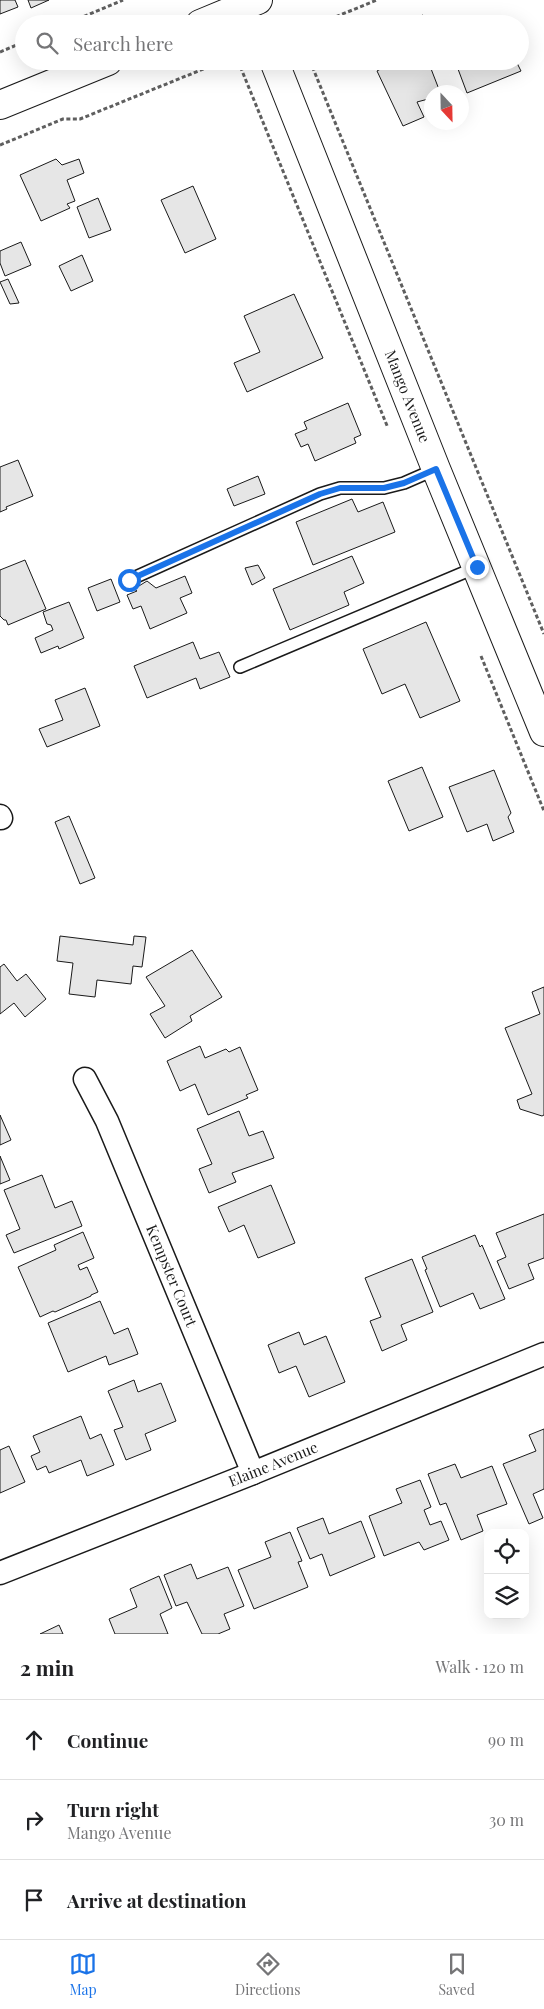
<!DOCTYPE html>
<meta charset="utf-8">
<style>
:root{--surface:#fff;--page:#f2f2f2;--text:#202124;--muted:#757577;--line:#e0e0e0;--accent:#1a73e8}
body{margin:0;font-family:"Playfair Display",serif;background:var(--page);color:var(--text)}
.controls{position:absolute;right:15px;bottom:15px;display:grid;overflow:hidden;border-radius:10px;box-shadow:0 5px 20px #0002}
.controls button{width:45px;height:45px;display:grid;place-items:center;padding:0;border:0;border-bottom:1px solid var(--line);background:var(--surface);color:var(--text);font:25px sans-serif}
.compass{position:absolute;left:424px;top:85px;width:45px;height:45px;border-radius:50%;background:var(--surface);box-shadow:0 5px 20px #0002;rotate:158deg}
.stop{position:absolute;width:15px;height:15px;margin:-11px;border:4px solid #1a73e8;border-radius:50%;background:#fff}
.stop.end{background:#1a73e8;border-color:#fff;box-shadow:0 1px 5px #0008}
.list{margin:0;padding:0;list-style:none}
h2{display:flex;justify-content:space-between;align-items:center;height:65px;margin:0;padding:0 20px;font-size:21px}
h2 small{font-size:16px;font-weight:400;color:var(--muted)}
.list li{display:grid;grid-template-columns:32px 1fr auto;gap:15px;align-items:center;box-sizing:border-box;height:80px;padding:0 20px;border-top:1px solid var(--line)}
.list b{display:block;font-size:19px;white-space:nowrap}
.list p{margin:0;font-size:16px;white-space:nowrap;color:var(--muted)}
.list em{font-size:16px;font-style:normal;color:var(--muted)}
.icon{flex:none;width:28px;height:28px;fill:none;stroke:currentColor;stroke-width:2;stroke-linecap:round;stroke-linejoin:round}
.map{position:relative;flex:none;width:544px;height:1634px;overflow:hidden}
.search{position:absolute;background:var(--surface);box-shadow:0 5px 20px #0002;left:15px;right:15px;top:15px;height:55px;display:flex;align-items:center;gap:12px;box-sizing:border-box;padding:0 18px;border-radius:28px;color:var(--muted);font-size:19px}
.sheet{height:305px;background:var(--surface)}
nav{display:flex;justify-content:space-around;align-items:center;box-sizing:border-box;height:70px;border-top:1px solid var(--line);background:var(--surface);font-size:14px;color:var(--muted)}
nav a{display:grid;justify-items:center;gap:2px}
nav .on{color:var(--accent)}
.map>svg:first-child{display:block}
.building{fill:#e6e6e6;stroke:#1a1a1a}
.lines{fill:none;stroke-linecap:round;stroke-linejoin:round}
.service-casing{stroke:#1a1a1a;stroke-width:14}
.minor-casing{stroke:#1a1a1a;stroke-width:25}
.tertiary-casing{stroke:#1a1a1a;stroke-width:30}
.path{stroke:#5f5f5f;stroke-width:3;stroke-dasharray:4 2.5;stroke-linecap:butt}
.service{stroke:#fff;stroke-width:11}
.minor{stroke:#fff;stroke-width:22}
.tertiary{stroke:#fff;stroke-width:28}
.route{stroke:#1a73e8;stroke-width:6}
.labels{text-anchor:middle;stroke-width:4;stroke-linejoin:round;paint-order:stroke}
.street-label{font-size:15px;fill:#1a1a1a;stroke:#fff}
</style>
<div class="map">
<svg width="544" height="1634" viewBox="0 0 544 1634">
<rect width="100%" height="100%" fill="#fff"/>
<path class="building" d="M0,0H15L18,7L0,14Z
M28,0H49L31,8Z
M423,15L427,24H401Z
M395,61H428L440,92H432V98L417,102L424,117L403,126L377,71Z
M455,61H516L521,71L467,93Z
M56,159L62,165L79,159L84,173L67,180L75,201L67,204L70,208L41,221L20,175Z
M193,186L216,239L185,253L161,200Z
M98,198L111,230L89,238L77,207Z
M21,242L31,265L5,276L0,263V251Z
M82,255L93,281L71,291L59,266Z
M8,279L19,303L10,304L0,282Z
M294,294L323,358L247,392L234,363L260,352L244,316Z
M348,403L361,435L354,438L356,443L315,461L308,444L301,447L295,434L307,429L304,422Z
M18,460L33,496L6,507L7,509L0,512V467Z
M258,476L265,494L234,506L227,489Z
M352,499L358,512L383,502L395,532L313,565L296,522Z
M352,556L364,583L344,592L349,605L290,630L273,589Z
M25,560L46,609L8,625L6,620H4L0,616V570Z
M258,565L265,578L252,585L245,568Z
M185,576L192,593L180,598L187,613L150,629L141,606L133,609L127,595L137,591L134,589L147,581L156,588Z
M111,579L120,602L97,611L88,588Z
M69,602L84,638L59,649L58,646L41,653L35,638L53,630L51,625L47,624L43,612Z
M426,622L460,701L420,718L405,684L382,694L363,649Z
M193,642L200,659L219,652L230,677L200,689L196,678L147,698L134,666Z
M85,688L100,726L47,747L39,729L63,720L55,700Z
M422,767L443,817L409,831L388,781Z
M494,770L511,813L508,817L514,832L493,841L487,824L467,832L449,787Z
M69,816L95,878L80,884L55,822Z
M60,936L133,945L134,936L146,937L142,967L133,966L131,984L97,980L95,997L69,994L73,963L57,961Z
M192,950L222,997L190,1016L192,1021L165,1038L150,1014L165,1006L146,977Z
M4,964L17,981L26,974L46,999L25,1017L14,1003L0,1014V967Z
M544,987V1115L542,1116L520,1109L517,1100L532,1094L505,1028L540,1014L532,992Z
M200,1046L205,1058L226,1049L229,1052L240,1047L258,1090L246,1095L248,1098L208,1115L195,1084L180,1091L167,1061Z
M239,1111L249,1136L263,1131L274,1158L232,1173L236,1182L209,1193L199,1169L212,1164L197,1129Z
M0,1115L11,1140L0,1145Z
M0,1156L10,1180L0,1184Z
M42,1175L55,1208L72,1201L82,1226L14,1253L6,1235L20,1229L4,1190Z
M271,1185L295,1243L258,1258L244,1225L229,1232L218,1207Z
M544,1214V1258L528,1264L534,1279L509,1289L497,1261L506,1257L496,1233Z
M83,1232L94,1258L78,1265L80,1270L87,1267L98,1292L91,1295V1296L55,1312L53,1311L40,1317L18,1267L56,1250L54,1245Z
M475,1235L480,1247L482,1245L505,1299L480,1309L473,1293L440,1307L425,1270L427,1269L422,1257Z
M412,1259L433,1312L401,1325L407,1340L382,1351L370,1321L381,1317L365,1278Z
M100,1301L114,1334L128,1328L138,1354L109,1365L106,1356L68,1372L48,1323Z
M299,1332L304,1345L326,1336L345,1382L309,1397L296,1366L279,1373L268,1345Z
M134,1380L138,1392L161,1383L176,1421L145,1434L151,1450L126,1460L114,1430L123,1427L108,1391Z
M81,1416L90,1439L101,1434L114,1465L87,1476L81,1460L49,1473L46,1466L37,1470L31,1456L40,1452L33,1436Z
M544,1429V1489L533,1494L543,1518L529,1524L503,1464L536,1451L529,1435Z
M9,1446L25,1482L0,1493V1450Z
M455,1464L461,1478L492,1466L507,1504L477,1515L483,1531L461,1540L446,1503L440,1505L428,1474Z
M420,1480L431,1507L424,1510L430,1525L441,1521L449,1540L424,1550L419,1542L384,1556L369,1516L402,1503L396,1489Z
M323,1518L329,1534L361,1521L375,1557L330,1576L322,1554L310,1559L297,1528Z
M290,1532L302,1561L298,1562L308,1587L254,1609L238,1570L271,1557L265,1542Z
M191,1564L197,1579L228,1567L244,1606L224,1614L230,1629L218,1634H202L187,1602L176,1606L164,1575Z
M159,1576L172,1608L160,1614L168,1634H115L109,1619L137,1607L130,1589Z
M59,1625L63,1634H40Z"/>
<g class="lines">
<g class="service-casing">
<path id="service" d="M129,580L320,494L340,488H384L404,483L436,469
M240,667L477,567"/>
</g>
<g class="minor-casing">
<g id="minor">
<path d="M0,816L1,818"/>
<path id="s1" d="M85,1079L107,1121L253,1473"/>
<path id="s2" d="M0,1573L253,1473L544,1354"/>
</g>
</g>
<g class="tertiary-casing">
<g id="tertiary">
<path d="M200,24L258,0"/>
<path id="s3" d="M274,61L436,469L544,732"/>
<path d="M0,105L108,61"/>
</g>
</g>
<path class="path" d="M66,24L123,0
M318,24L377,0
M0,52L24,42
M238,61L388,428
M310,61L544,634
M0,145L63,119H80L223,61
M481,656L544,811"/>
<use href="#service" class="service"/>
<use href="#minor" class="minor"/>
<use href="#tertiary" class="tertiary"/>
</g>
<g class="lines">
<path class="route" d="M129,580L320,494L340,488H384L404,483L436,469L477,567"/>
</g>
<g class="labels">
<g class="street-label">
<text dy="5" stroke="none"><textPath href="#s3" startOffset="361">Mango Avenue</textPath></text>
<text dy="5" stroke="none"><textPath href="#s1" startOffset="215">Kempster Court</textPath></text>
<text dy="5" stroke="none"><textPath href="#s2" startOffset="294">Elaine Avenue</textPath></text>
</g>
</g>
</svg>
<div class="controls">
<button><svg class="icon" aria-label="locate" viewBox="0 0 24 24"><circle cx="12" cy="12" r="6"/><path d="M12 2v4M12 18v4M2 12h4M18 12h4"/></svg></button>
<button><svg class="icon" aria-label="layers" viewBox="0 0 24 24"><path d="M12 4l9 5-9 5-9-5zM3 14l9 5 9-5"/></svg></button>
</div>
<svg class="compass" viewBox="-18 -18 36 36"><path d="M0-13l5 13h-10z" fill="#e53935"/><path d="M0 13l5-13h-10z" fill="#757577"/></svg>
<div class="stop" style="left:129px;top:580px"></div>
<div class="stop end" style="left:477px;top:567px"></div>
<div class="search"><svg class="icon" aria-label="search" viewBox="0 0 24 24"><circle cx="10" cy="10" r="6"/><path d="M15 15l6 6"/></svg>Search here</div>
</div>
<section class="sheet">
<h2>2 min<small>Walk · 120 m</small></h2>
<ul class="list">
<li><svg class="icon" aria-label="ahead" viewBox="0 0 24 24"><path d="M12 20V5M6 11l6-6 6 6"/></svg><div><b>Continue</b></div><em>90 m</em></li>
<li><svg class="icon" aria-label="right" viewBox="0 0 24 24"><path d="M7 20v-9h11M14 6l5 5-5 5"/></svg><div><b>Turn right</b><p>Mango Avenue</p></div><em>30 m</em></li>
<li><svg class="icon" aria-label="arrive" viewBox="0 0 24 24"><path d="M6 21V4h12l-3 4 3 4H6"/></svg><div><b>Arrive at destination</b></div></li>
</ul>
</section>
<nav>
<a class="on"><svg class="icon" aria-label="map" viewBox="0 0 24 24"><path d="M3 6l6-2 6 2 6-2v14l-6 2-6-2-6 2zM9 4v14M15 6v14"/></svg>Map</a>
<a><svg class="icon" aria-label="directions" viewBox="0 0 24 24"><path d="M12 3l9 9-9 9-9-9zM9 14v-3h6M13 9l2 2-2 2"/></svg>Directions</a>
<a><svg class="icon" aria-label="saved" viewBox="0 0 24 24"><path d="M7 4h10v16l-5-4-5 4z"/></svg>Saved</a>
</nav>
